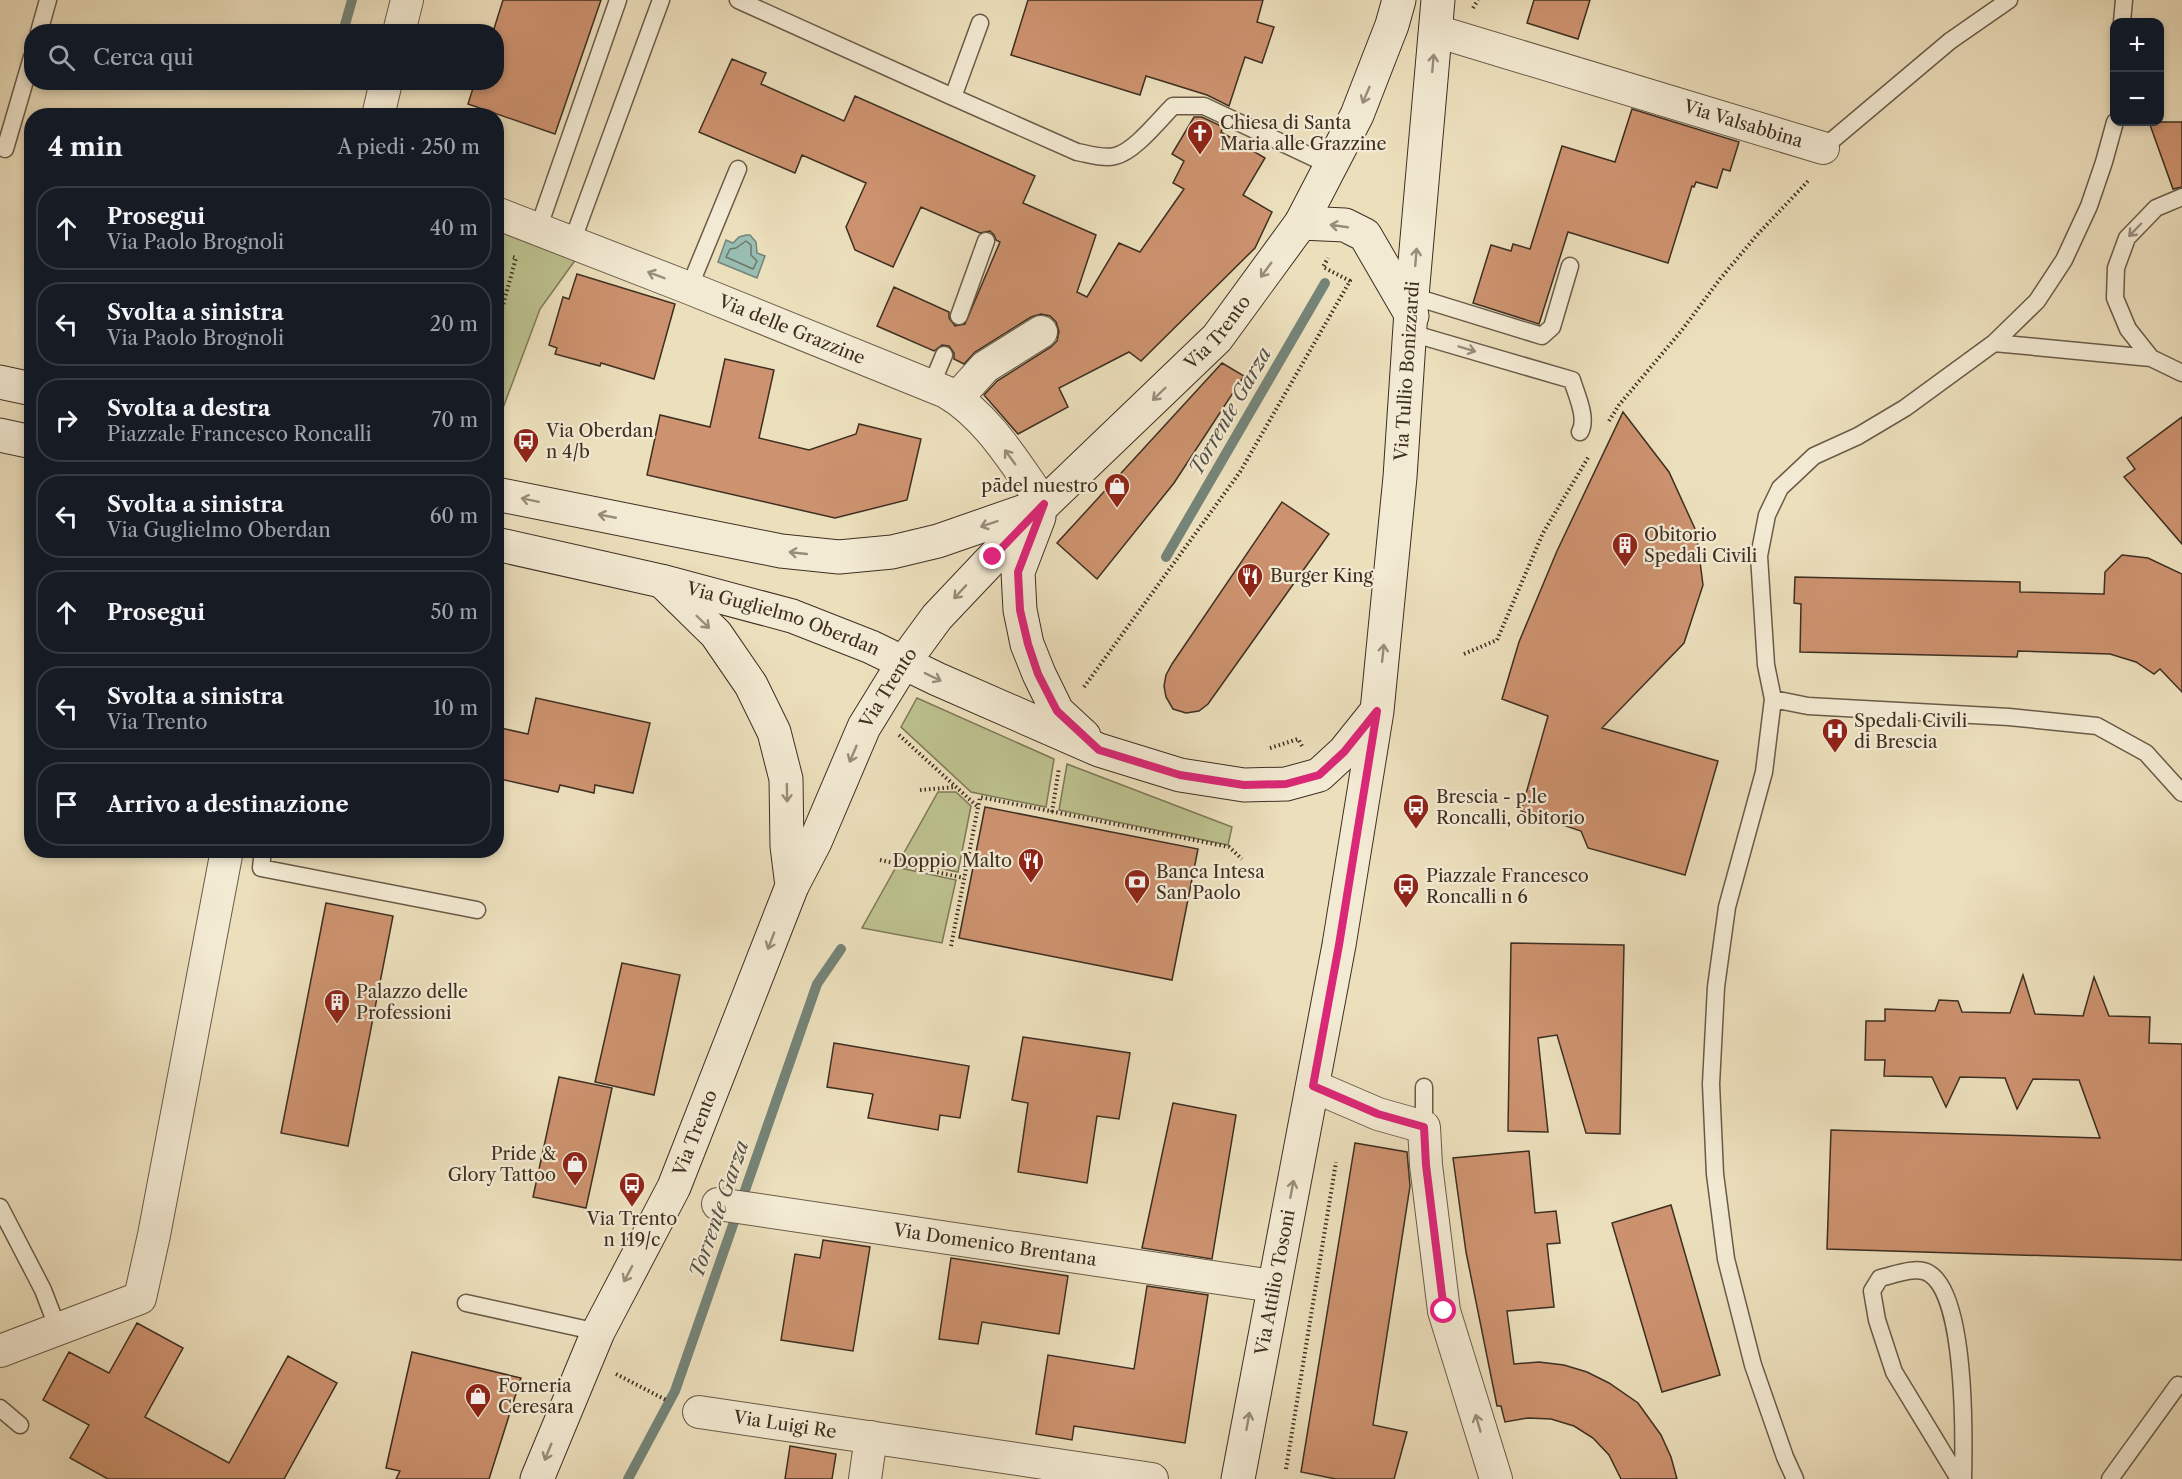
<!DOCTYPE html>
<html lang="it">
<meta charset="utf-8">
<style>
:root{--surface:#171b24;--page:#242831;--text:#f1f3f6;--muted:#9ea1a6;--line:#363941}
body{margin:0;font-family:"Libre Caslon Text",serif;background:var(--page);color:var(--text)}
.controls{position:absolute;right:18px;top:18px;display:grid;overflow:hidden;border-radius:12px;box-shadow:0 3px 9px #0003}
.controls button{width:54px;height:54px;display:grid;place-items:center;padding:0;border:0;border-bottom:2px solid var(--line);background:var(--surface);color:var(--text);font:30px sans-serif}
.stop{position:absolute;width:18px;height:18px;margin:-14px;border:4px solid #db2777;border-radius:50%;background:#fff}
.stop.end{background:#db2777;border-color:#fff;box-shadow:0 2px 6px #0008}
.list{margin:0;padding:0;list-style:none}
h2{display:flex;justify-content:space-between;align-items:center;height:78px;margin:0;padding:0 24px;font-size:26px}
h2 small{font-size:20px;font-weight:400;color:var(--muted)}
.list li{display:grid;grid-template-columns:39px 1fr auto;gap:18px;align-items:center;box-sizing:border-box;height:84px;margin:0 12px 12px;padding:0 12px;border:2px solid var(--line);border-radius:24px}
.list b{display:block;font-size:22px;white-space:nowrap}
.list p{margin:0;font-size:20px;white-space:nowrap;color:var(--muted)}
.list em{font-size:20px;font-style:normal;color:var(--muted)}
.icon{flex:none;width:33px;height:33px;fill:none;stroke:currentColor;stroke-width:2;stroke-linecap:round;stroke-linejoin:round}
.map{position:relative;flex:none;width:2182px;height:1479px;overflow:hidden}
.search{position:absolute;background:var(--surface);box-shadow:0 3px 9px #0003;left:24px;top:24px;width:480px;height:66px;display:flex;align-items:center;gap:15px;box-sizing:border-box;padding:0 21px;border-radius:24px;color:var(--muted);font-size:22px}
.panel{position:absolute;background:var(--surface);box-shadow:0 3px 9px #0003;left:24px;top:108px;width:480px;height:750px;border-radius:24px}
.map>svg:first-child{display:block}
.green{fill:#bcc18e;stroke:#7d7858;stroke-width:1.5}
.water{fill:#99bdb1;stroke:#758478;stroke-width:1.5}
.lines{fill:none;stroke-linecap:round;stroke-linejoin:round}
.shore{stroke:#6c766a;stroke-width:1.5}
.stream{stroke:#758478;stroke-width:10}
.building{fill:#cd926f;stroke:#3e2f22;stroke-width:1.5}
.lane-casing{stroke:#6a5b48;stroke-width:19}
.street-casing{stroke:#6a5b48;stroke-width:34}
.secondary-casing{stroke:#3e2f22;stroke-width:35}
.path{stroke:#3e2f22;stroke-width:4;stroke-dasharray:1.5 3;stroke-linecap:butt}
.lane{stroke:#f3ead3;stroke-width:16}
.street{stroke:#f3ead3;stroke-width:32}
.secondary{stroke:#f3ead3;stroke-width:33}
.oneway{stroke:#988c7a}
.route{stroke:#db2777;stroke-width:8}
.labels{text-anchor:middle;stroke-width:4.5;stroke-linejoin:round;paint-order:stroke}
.poi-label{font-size:18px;fill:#3e2f22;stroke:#f3ead3;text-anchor:start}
.street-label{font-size:18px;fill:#3e2f22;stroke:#f3ead3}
.water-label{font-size:20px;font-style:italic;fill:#555246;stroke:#f3ead3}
</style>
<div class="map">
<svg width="2182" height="1479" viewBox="0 0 2182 1479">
<rect width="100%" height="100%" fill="#ecdfbc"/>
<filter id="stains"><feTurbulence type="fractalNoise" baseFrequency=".00333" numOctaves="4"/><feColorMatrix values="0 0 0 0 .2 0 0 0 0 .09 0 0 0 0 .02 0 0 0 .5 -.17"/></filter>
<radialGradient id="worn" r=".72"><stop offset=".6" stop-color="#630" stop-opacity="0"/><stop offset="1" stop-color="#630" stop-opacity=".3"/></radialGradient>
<path class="green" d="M497,230L576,259L540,309L497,424Z
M917,698L1054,759L1046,807L971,792L901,727Z
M1067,764L1232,827L1228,845L1059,810Z
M938,792H956L971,806L958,872L900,860Z
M896,867L956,880L942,943L862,928Z"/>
<path class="water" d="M746,235H750L756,242L757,253L765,256L757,278L718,262L726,240L733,243L739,237Z"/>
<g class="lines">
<path class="shore" d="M746,241L751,245V255L757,261L753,269L726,257L730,249L736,248Z"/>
<path class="stream" d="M343,32L352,0
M1166,557L1325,283
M628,1479L675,1391L817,984L841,949"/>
</g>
<path class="building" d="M503,0H601L555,134L468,104L475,82H496V32H493Z
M1028,0H1263L1257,22L1274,27L1262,63L1245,57L1229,106L1207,95L1146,76L1140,95L1011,55Z
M1534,0H1590L1578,39L1527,23Z
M732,59L766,73L761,84L844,121L855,96L1035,176L1023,203L1096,235L1077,292L1087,297L1119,243L1140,252L1184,189L1173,183L1184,161L1172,154L1194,117H1202L1223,127L1221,132L1265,158L1243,195L1272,212L1255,248L1141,361L1129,352L1059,388L1068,407L1018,434L984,395L997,381L1051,347L1057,341L1059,331L1056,322L1050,316L1041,314L1031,317L975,352L964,364L954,359V353L949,346L942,345L934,351L877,326L894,287L949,312V318L955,326L965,324L1000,242L996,240L994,235L990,231L980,233L921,207L893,267L855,250L846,227L866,183L802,155L795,173L699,132Z
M1632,109L1739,142L1730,171L1723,169L1717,188L1696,182L1694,187L1692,186L1668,263L1568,232L1539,324L1473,303L1491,245L1511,251L1513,244L1530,249L1562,146L1615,162Z
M2149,122H2182V187L2173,189Z
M577,274L675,304L654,379L601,363L600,366L555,354L557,348L549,345L563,297L569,299Z
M725,359L774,370L759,438L809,450L856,434L859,424L921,439L907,500L835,518L647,475L660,415L710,427Z
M1222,363L1244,376L1174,483L1097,579L1057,543Z
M1623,412L1669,472L1696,531L1703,585L1684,643L1602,728L1718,761L1685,875L1588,848L1581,831L1521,811L1548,716L1502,699L1519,642L1557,551Z
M2182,417V544L2124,477L2135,469L2127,458Z
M1282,502L1329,534L1208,704L1199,711L1186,713L1173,709L1166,697L1164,686L1166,675L1172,664Z
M2122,555L2148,558L2182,574V692L2160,669L2154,674L2136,662L2110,654L2018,651L2017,657L1800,652L1801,604L1794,603L1795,577L2020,582V592L2104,594L2105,572Z
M536,698L650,723L633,793L595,785L594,793L560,785L558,792L496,778V727L528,734Z
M985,807L1198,849L1172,980L959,938Z
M326,903L393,916L348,1146L281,1133Z
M1511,943L1624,945L1620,1134L1586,1133L1557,1035L1538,1038L1548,1132L1508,1131Z
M622,963L680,975L654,1095L595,1082Z
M2023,975L2035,1014L2083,1016L2094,977L2109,1016L2150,1017L2149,1043L2182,1044V1260L1827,1249L1831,1130L2100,1138L2079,1080L2033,1079L2017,1109L2005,1078L1960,1077L1946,1107L1932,1077L1884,1076L1885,1060H1865L1866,1021H1885V1009L1935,1011L1939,1000L1958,1001L1962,1012L2010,1013Z
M1023,1037L1130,1053L1119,1119L1097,1116L1087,1183L1018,1172L1028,1103L1012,1100Z
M834,1043L969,1066L960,1118L940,1115L938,1130L868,1118L873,1094L827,1087Z
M559,1077L612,1088L586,1208L533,1197Z
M1173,1103L1236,1115L1212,1259L1142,1248Z
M1355,1143L1407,1152L1410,1186L1373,1425L1407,1432L1394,1479H1336L1301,1472Z
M1529,1151L1535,1213L1556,1211L1560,1243L1547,1244L1554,1307L1507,1311L1514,1364L1539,1362L1564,1365L1587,1372L1609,1383L1638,1403L1661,1435L1671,1457L1677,1479H1621L1609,1455L1593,1438L1574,1426L1551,1419L1528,1418L1505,1422L1501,1406H1497L1466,1252L1453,1158Z
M1671,1205L1720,1375L1662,1392L1612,1223Z
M823,1240L870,1247L853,1351L781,1340L795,1254L820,1258Z
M951,1258L1068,1276L1059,1334L982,1322L978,1344L939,1339Z
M1147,1286L1208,1295L1185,1443L1074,1426L1072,1440L1036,1434L1048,1355L1134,1369Z
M137,1323L183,1348L145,1417L229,1463L288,1356L337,1383L284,1479H108L70,1458L89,1425L43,1400L69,1352L109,1373Z
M412,1352L521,1378L489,1479H396L400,1471L386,1468Z
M790,1446L836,1454L832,1479H785Z"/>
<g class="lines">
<g class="lane-casing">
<path id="lane" d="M738,0L953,97
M2122,22L2124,0
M980,23L953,97L1077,152C1089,154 1103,159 1115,156C1134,152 1159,120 1173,106H1204L1331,166
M39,32L48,0
M1823,148L1950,41L2009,0
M5,149L32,57
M538,229L618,0
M572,242L661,0
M689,288L738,169
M1412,296L1542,336L1552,327L1570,266
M959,316L986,241
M1411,333L1572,380C1576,394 1588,418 1580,432
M1994,343L2151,358L2182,373
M2151,358L2128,329L2115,298L2116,268L2127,238L2156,208L2182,197
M931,386L944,355
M1773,699L1808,706L2009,717L2097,726L2146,753L2182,793
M263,850L261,868L477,910
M1424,1127V1087
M0,1207L43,1290L58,1329
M466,1303L598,1332
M0,1408L20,1425
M1795,1479L1785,1457L1753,1365L1726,1259L1715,1174L1711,1084L1716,987L1727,907L1764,772L1773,699L1766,665L1759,556L1767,515L1780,488L1814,456L1858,436L1905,408L1994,343L2037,301L2064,260L2089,206L2104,162L2115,122
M1959,1479L1894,1372L1877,1320L1872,1291L1880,1278C1894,1275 1917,1265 1930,1274C1966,1298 1964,1437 1963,1479
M2110,1479L2178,1385"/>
</g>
<g class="street-casing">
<g id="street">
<path id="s1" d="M1436,31L1823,148"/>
<path d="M399,32L407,0"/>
<path d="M378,116L386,82"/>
<path id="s2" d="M496,213L689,288L946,392C989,417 1016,465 1044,504"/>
<path d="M957,398L985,367L1041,332"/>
<path d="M1313,1086L1378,1114L1424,1127L1426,1165L1444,1311L1496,1479"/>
<path id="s3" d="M718,1204L1273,1286"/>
<path d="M0,1351L140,1298L154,1235L227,850"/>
<path id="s4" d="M699,1412L1152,1479"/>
<path d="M865,1479L871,1437"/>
</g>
</g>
<g class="secondary-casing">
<g id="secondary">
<path d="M1301,223L1345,225L1365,235L1412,316"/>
<path d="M0,382L32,389"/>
<path d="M0,435L32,442"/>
<path d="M496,494L781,551L839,557L892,552L938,541L1036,507"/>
<path d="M1039,517L1018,572L1020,610L1027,644L1039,674L1057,711L1084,736"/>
<path id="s5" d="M496,544L661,581L792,616L871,647L937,679L1099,750L1180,775L1244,785L1286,784L1319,775L1344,752L1376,712"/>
<path d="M663,582L716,634L751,685L774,732L786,779L787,846L792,886"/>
<path id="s6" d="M537,1479L598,1332L674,1187L792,886L815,842L864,727L904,662L937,617L1044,504L1217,338L1301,223L1357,115L1392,25L1399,0"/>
<path id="s7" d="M1238,1479L1339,945L1377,711L1400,477L1412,296L1438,0"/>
</g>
</g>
<path class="path" d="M1473,8L1478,0
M496,330L516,258L513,257
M1609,421L1619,405L1682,330L1720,279L1757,235L1809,180
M1464,654L1497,640L1543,533L1589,456
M1084,687L1240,472L1350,281L1323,267L1328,258
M899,735L978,807
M1270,748L1298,739L1302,746
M920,790L956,787
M1052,812L1059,768
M880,860L964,878
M951,946L980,797L1229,847L1242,859
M616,1374L668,1401
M1286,1469L1336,1162"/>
<use href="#lane" class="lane"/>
<use href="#street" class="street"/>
<use href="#secondary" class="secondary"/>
</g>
<defs><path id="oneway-shaft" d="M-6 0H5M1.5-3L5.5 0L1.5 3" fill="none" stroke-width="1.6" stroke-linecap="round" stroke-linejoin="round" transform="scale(1.5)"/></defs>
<g class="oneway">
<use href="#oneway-shaft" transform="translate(1433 63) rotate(-85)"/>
<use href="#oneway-shaft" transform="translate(1366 95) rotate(113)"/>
<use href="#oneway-shaft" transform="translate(1339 226) rotate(-172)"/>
<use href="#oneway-shaft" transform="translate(2135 230) rotate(134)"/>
<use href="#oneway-shaft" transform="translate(1416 257) rotate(-85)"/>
<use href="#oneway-shaft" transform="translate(1266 270) rotate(126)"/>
<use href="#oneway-shaft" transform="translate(656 275) rotate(-159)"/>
<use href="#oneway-shaft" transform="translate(1467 349) rotate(17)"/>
<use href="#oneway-shaft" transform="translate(1159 394) rotate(136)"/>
<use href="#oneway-shaft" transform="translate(1010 457) rotate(-126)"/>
<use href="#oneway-shaft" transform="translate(530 500) rotate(-168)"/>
<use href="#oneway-shaft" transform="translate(607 516) rotate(-169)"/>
<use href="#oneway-shaft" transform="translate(989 524) rotate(161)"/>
<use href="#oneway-shaft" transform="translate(798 553) rotate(-174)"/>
<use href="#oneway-shaft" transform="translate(960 592) rotate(133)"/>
<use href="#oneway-shaft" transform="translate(703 622) rotate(44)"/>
<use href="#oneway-shaft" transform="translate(1383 653) rotate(-84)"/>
<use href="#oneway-shaft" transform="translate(933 677) rotate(26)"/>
<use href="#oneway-shaft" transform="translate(853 754) rotate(113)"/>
<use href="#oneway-shaft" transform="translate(787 793) rotate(89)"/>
<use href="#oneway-shaft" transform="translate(771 941) rotate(111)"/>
<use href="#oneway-shaft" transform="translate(1292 1189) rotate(-79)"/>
<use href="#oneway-shaft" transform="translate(628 1274) rotate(118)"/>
<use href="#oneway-shaft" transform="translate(1248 1421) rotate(-80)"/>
<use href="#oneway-shaft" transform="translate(1478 1423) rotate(-106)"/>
<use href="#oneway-shaft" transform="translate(548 1452) rotate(112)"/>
</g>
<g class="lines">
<path class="route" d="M993,557L1044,504L1018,572L1020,610L1028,644L1038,674L1057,711L1099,750L1180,775L1244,785L1286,784L1319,775L1344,752L1377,711L1339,945L1313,1086L1378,1114L1424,1127L1426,1165L1444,1311"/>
</g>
<defs>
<g id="church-pin" transform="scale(1.35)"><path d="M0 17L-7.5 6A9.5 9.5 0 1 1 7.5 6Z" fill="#8f2418" stroke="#f3ead3"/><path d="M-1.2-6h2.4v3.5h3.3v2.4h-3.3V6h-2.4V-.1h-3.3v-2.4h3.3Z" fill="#fff"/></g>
<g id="bus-pin" transform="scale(1.35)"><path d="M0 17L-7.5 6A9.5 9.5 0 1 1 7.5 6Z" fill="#8f2418" stroke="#f3ead3"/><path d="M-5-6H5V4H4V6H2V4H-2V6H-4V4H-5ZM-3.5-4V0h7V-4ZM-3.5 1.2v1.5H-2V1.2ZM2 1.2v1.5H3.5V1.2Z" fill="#fff"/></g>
<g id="shop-pin" transform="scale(1.35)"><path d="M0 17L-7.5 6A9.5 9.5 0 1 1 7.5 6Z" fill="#8f2418" stroke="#f3ead3"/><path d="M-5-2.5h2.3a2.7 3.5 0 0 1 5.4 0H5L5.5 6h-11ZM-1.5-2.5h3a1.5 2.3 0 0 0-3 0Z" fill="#fff"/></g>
<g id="building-pin" transform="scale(1.35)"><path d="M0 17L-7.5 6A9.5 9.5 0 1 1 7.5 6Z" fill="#8f2418" stroke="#f3ead3"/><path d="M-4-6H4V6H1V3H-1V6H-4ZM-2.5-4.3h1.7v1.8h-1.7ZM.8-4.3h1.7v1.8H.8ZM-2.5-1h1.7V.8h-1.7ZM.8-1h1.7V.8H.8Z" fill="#fff"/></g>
<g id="restaurant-pin" transform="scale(1.35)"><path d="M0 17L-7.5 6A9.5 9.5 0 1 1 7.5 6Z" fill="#8f2418" stroke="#f3ead3"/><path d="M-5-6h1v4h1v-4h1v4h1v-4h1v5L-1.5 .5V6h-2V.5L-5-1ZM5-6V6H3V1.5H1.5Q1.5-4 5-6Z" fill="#fff"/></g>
<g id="hospital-pin" transform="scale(1.35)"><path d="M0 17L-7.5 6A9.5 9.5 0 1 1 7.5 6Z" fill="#8f2418" stroke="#f3ead3"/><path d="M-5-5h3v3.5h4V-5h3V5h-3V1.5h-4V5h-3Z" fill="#fff"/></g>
<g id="bank-pin" transform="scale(1.35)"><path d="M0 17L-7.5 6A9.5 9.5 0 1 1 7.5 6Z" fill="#8f2418" stroke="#f3ead3"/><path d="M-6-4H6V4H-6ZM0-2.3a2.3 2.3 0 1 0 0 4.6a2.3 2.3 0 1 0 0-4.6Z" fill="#fff"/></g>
</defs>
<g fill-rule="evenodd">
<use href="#church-pin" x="1200" y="133"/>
<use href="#bus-pin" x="526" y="441"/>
<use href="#shop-pin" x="1117" y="486"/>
<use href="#building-pin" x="1625" y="545"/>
<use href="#restaurant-pin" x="1250" y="576"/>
<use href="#hospital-pin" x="1835" y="731"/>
<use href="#bus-pin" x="1416" y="807"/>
<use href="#restaurant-pin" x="1031" y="861"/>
<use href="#bank-pin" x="1137" y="882"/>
<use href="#bus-pin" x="1406" y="886"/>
<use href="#building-pin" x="337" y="1002"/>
<use href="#shop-pin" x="575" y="1164"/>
<use href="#bus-pin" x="632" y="1185"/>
<use href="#shop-pin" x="478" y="1396"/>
</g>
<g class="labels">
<g class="poi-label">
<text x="1220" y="129">Chiesa di Santa<tspan x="1220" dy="21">Maria alle Grazzine</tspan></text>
<text x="546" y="437">Via Oberdan<tspan x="546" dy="21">n 4/b</tspan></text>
<text x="1098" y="492" text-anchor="end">pādel nuestro</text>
<text x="1644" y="541">Obitorio<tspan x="1644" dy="21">Spedali Civili</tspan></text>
<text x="1270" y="582">Burger King</text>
<text x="1854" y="727">Spedali Civili<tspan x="1854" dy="21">di Brescia</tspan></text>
<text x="1436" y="803">Brescia - p.le<tspan x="1436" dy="21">Roncalli, obitorio</tspan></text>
<text x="1012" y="867" text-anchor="end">Doppio Malto</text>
<text x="1156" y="878">Banca Intesa<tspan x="1156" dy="21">San Paolo</tspan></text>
<text x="1426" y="882">Piazzale Francesco<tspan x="1426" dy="21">Roncalli n 6</tspan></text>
<text x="356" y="998">Palazzo delle<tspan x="356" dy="21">Professioni</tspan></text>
<text x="556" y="1160" text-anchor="end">Pride &amp;<tspan x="556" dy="21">Glory Tattoo</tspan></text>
<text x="632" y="1225" text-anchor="middle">Via Trento<tspan x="632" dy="21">n 119/c</tspan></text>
<text x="498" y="1392">Forneria<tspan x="498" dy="21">Ceresara</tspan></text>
</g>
<g class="street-label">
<text dy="6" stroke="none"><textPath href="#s1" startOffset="321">Via Valsabbina</textPath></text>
<text dy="6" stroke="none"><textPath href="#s2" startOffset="318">Via delle Grazzine</textPath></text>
<text dy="6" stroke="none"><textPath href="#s6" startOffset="1353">Via Trento</textPath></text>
<text dy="6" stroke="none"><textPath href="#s7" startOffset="1122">Via Tullio Bonizzardi</textPath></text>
<text dy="6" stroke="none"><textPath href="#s5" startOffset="297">Via Guglielmo Oberdan</textPath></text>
<text dy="6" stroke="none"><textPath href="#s6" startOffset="867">Via Trento</textPath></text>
<text dy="6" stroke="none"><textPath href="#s6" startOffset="381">Via Trento</textPath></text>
<text dy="6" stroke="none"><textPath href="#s3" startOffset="280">Via Domenico Brentana</textPath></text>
<text dy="6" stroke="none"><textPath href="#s7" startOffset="200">Via Attilio Tosoni</textPath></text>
<text dy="6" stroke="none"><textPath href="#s4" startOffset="87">Via Luigi Re</textPath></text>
</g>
<g class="water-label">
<text transform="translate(1230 411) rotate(-60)" y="7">Torrente Garza</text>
<text transform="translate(719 1209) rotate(-71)" y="7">Torrente Garza</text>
</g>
</g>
<rect width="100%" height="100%" filter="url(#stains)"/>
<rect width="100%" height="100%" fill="url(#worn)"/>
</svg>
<div class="controls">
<button>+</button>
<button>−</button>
</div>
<div class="stop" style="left:1444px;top:1311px"></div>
<div class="stop end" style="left:993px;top:557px"></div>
<div class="search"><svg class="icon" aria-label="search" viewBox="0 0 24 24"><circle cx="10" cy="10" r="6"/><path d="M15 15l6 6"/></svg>Cerca qui</div>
<section class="panel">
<h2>4 min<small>A piedi · 250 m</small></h2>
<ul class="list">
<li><svg class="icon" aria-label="ahead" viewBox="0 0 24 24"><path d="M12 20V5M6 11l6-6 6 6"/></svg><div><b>Prosegui</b><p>Via Paolo Brognoli</p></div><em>40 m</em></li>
<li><svg class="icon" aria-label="left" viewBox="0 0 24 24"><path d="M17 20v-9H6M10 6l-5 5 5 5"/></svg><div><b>Svolta a sinistra</b><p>Via Paolo Brognoli</p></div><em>20 m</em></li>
<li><svg class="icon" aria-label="right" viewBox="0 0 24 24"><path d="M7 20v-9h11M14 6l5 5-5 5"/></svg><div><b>Svolta a destra</b><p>Piazzale Francesco Roncalli</p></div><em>70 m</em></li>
<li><svg class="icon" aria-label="left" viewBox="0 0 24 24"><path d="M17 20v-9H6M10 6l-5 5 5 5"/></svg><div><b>Svolta a sinistra</b><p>Via Guglielmo Oberdan</p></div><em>60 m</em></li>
<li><svg class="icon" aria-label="ahead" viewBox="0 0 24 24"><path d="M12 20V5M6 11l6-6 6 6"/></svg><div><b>Prosegui</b></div><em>50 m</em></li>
<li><svg class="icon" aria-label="left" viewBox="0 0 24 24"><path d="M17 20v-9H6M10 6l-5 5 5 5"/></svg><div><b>Svolta a sinistra</b><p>Via Trento</p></div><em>10 m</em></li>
<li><svg class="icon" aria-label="arrive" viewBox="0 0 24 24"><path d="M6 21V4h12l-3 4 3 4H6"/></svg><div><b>Arrivo a destinazione</b></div></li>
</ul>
</section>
</div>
